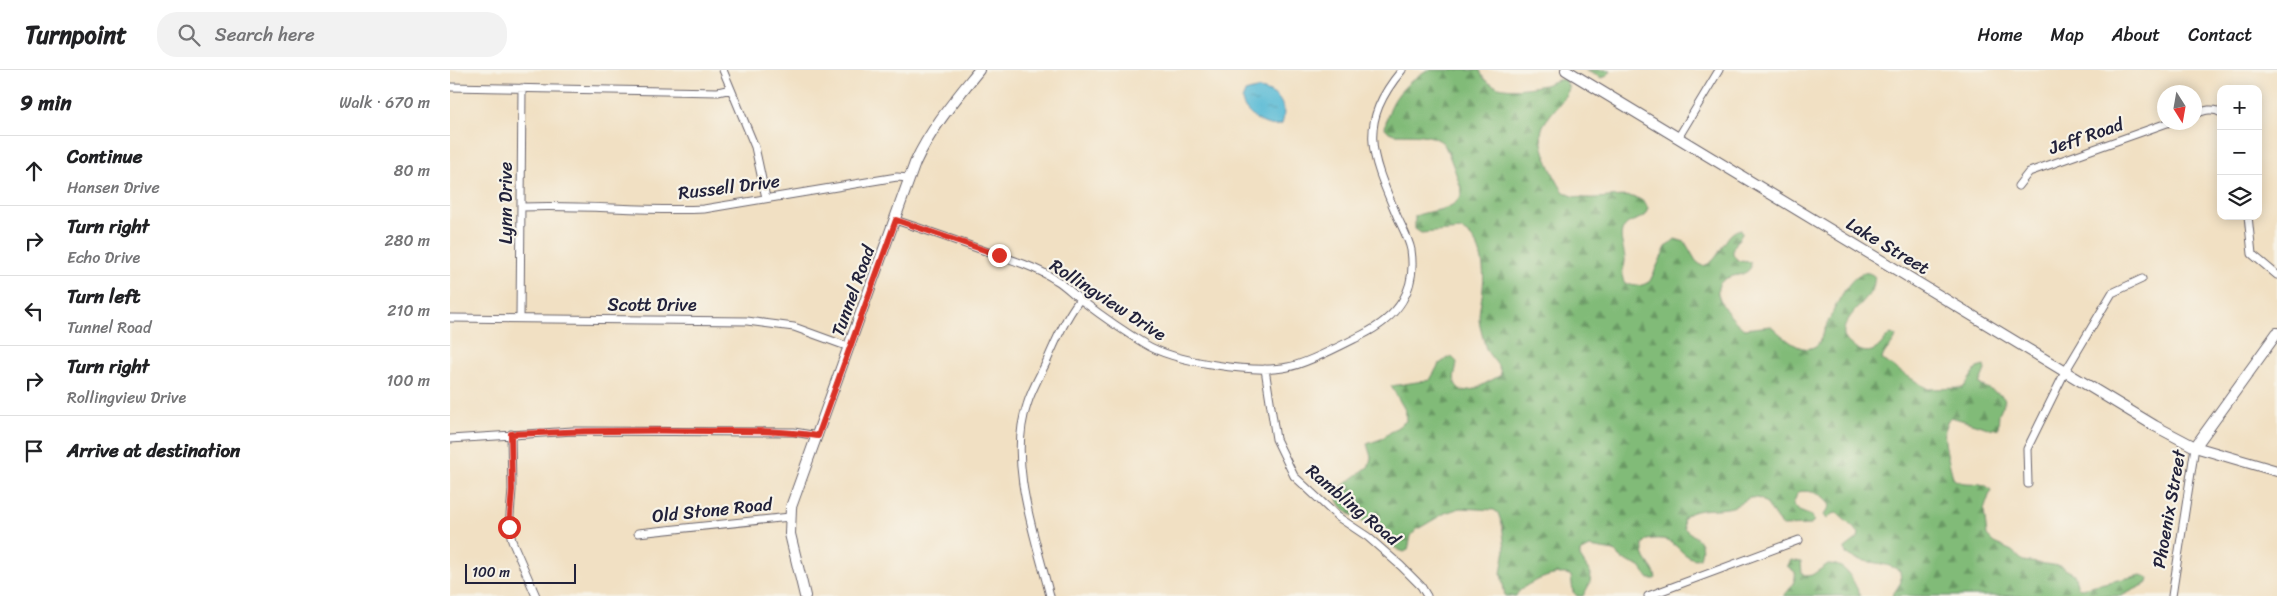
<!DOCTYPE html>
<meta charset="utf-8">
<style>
:root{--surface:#fff;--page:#f2f2f2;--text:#202124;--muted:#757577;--line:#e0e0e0}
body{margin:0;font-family:Sriracha,sans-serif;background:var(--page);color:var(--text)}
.controls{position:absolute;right:15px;top:15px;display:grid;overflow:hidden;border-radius:10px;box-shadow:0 2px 12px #0003}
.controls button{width:45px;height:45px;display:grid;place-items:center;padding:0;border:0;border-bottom:1px solid var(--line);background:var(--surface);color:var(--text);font:25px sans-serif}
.compass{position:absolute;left:1707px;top:15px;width:45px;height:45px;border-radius:50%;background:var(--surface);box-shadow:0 2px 12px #0003;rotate:169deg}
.scale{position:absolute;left:15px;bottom:12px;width:111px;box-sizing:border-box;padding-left:5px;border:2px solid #22223b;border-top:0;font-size:14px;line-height:18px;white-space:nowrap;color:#22223b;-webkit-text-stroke:4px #f7f3e8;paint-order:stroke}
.stop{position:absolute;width:15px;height:15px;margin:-11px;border:4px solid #d93025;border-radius:50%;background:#fff}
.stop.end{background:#d93025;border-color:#fff;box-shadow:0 1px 5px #0008}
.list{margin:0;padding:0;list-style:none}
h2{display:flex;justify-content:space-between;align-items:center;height:65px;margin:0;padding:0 20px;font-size:21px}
h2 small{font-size:16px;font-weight:400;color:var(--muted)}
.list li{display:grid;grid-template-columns:32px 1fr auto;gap:15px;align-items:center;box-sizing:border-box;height:70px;padding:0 20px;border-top:1px solid var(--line)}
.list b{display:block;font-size:19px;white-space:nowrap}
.list p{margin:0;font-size:16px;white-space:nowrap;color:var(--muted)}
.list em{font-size:16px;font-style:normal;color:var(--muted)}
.icon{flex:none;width:28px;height:28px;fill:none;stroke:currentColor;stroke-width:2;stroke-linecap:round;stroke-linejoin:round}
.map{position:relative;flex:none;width:1827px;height:526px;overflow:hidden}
header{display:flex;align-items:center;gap:30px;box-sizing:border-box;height:70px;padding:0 25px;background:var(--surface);border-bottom:1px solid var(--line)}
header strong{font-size:24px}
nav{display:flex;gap:28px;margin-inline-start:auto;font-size:18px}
.search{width:350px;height:45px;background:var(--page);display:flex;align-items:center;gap:12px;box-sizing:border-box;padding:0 18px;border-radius:20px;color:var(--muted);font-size:19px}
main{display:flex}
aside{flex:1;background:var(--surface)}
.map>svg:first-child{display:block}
.forest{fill:url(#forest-firs);stroke:#526e5a}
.water{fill:url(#water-ripples);stroke:#3c6e88}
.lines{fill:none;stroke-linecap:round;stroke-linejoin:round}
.street-casing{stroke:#6a646b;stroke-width:9}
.secondary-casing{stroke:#6a646b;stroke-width:12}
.street{stroke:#fff;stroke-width:7}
.secondary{stroke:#fff;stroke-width:10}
.route{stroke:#d93025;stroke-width:6}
.labels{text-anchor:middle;stroke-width:4.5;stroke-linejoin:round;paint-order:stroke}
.street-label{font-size:18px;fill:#22223b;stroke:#f7f3e8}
</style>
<header>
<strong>Turnpoint</strong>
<div class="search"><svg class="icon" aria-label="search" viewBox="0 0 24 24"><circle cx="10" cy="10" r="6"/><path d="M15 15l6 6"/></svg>Search here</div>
<nav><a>Home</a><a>Map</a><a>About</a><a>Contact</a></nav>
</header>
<main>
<aside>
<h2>9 min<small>Walk · 670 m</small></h2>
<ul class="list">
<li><svg class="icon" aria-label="ahead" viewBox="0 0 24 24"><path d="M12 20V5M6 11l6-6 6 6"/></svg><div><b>Continue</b><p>Hansen Drive</p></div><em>80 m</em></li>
<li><svg class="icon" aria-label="right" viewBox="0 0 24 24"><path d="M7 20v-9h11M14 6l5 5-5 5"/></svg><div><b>Turn right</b><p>Echo Drive</p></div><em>280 m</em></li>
<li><svg class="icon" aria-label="left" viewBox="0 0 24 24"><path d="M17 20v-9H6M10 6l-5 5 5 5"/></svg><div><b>Turn left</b><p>Tunnel Road</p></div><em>210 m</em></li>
<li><svg class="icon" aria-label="right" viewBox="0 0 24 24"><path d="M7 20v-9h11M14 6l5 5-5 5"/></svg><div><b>Turn right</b><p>Rollingview Drive</p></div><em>100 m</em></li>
<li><svg class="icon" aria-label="arrive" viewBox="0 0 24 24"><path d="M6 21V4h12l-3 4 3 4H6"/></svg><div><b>Arrive at destination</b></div></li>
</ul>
</aside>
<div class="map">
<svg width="1827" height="526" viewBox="0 0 1827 526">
<defs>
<pattern id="forest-firs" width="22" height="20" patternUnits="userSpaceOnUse" patternTransform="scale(1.25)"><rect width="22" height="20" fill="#81bb78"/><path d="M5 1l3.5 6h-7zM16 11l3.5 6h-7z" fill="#699864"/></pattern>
<pattern id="water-ripples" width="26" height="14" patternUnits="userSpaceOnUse" patternTransform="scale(1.25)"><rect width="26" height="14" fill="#57bad5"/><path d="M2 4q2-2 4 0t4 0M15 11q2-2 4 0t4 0" fill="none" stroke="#4897ae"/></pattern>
</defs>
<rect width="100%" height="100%" fill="#f7f3e8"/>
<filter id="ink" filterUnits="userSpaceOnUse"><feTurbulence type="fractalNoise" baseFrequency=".02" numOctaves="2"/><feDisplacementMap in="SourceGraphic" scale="10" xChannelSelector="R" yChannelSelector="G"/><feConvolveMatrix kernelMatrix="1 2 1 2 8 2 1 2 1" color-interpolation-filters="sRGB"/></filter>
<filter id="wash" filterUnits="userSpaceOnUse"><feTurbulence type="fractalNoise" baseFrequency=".0096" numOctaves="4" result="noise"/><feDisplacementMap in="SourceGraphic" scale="20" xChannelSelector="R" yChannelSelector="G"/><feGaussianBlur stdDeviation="1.12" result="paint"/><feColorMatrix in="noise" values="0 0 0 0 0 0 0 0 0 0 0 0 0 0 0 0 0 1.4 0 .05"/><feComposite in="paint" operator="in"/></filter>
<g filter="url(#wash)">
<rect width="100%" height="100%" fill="#f1e0c3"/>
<path class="forest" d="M977,0H1030C1037,25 1074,19 1094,15C1101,13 1110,7 1116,11L1119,19C1112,33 1102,41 1094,54C1084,70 1104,107 1113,121C1138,140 1186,112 1198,138L1195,146C1190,149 1180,151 1176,155C1166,165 1175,178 1175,190C1175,199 1169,204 1175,213C1184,217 1192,217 1200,211L1216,177L1225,169L1235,172L1246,191L1252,196C1272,193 1272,162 1291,159L1292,164L1283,178V185L1289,191L1300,192L1301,197C1295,206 1288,204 1280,207C1251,216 1281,249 1294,259L1321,256C1333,266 1353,288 1368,274C1376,260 1402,184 1425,207C1424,210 1424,215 1423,218C1414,236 1374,261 1406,278C1412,282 1418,283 1424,280C1431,277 1434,268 1441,264L1446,266C1444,276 1433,280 1432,290L1478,319L1513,318L1527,298L1534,296L1535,300L1529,314L1552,326L1555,330L1549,344L1548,359L1538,358L1501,347C1487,357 1500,393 1503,408C1513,418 1531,408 1541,420L1534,440L1537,466L1544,473L1562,481L1573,491L1610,496L1624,504L1628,517L1631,518L1691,505L1699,508L1698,513L1671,526H1442L1451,512L1450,501C1434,490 1413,495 1396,484L1395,478L1408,468L1409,463L1387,443L1382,444L1377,449L1374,445L1380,436C1376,424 1359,419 1348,422L1343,434L1349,441L1362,446L1364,451L1361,455L1333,456C1324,450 1319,430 1307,428C1297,426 1293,433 1285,436C1271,442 1242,435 1233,449L1234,458C1245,468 1256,470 1250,488C1237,493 1228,474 1217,470C1210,468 1203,469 1197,470L1193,474C1191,492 1203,493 1206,508L1204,509H1199L1190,497L1172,489L1164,481L1140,477L1130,482V487L1141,504L1140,513L1133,526H1127L1123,522L1121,506C1111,498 1070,514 1066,526H1055L1051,503L1055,479L1052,454L1048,443L1044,440L1010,438L995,443L966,460L961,466L958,480L954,482C938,477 932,464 919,456C907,448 891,442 887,427L891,417L919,396L921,387L917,374L931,369L956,351L955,340L941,316L980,310L989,294L1001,286L1007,292C1006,304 999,313 1013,321L1025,319L1051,305C1051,295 1040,288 1036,279C1034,272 1032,264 1030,256C1027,243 1032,232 1033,218C1035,199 1032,170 1012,160L971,163L965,159V146C977,141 995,141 1005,133C1008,130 1011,127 1012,123C1012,119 996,75 993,73C980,62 960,65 944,64L939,62L935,58C939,30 953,15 977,0Z
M1135,0H1161L1157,6L1152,8Z
M1341,490L1351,492L1352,503L1356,506L1362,505L1378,494C1399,494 1402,511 1411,526H1333C1339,521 1347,510 1345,502L1337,496Z"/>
<path class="water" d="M806,19C825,19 839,34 832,54C819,61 793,44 792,30C792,29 795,23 795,22Z"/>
</g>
<g filter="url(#ink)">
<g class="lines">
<g class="street-casing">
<path id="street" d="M273,0L305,77L316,128
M0,17L268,22L281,19
M1744,44C1753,41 1763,37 1771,43
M1228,68L1269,0
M1568,116L1579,102L1720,52
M72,137C132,134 193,142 254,139L447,107L459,108
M1798,146L1802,184L1827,205
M445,150C476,160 507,171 538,182C560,189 586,197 606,210C615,215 623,224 631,230C652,246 673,261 695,274C724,292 805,304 838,297C857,294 894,274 912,265C948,247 967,221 961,180C959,169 952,157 947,146C922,87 906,55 952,0
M0,248L297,251L344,257L399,277
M70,248L72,18
M815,299L826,369L844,406L888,447L918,467L951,496L971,516L977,526
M61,364L62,420L59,457L62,471L86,526
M0,369L123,361L344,362L368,366
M1578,414L1577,379L1615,302L1662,223L1692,209
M188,463L340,447
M600,526C586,469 557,392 577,335C581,321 589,307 596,293C606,270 615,249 630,229
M1198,526L1349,470
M1722,526L1745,377"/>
</g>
<g class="secondary-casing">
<path id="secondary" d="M1116,0L1705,356L1745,377L1827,401
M1745,377L1827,263
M355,526L340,464L341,437L465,93C481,58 505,30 529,0"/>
</g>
<use href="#street" class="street"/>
<use href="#secondary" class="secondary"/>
</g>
</g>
<g class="lines" filter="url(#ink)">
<path class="route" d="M59,457L62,420L61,364C127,361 194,360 260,361C296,361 332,360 368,366L446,150L549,185"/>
</g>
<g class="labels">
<g class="street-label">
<text transform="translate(1636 66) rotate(-19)" y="6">Jeff Road</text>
<text transform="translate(279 117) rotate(-7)" y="6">Russell Drive</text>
<text transform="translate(56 133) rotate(-90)" y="6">Lynn Drive</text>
<text transform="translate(1438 176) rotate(31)" y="6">Lake Street</text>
<text transform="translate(403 221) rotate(-70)" y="6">Tunnel Road</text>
<text transform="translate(658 230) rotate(33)" y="6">Rollingview Drive</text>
<text x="202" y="241">Scott Drive</text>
<text transform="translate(903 435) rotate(40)" y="6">Rambling Road</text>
<text transform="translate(1719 439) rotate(-80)" y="6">Phoenix Street</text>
<text transform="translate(262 440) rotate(-6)" y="6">Old Stone Road</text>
</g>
</g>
</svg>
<div class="controls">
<button>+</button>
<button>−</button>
<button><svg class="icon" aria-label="layers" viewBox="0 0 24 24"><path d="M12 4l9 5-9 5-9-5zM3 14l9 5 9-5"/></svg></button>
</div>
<svg class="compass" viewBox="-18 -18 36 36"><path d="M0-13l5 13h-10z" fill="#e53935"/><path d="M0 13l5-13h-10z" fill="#757577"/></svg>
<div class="scale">100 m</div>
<div class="stop" style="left:59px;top:457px"></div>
<div class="stop end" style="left:549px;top:185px"></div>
</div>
</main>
